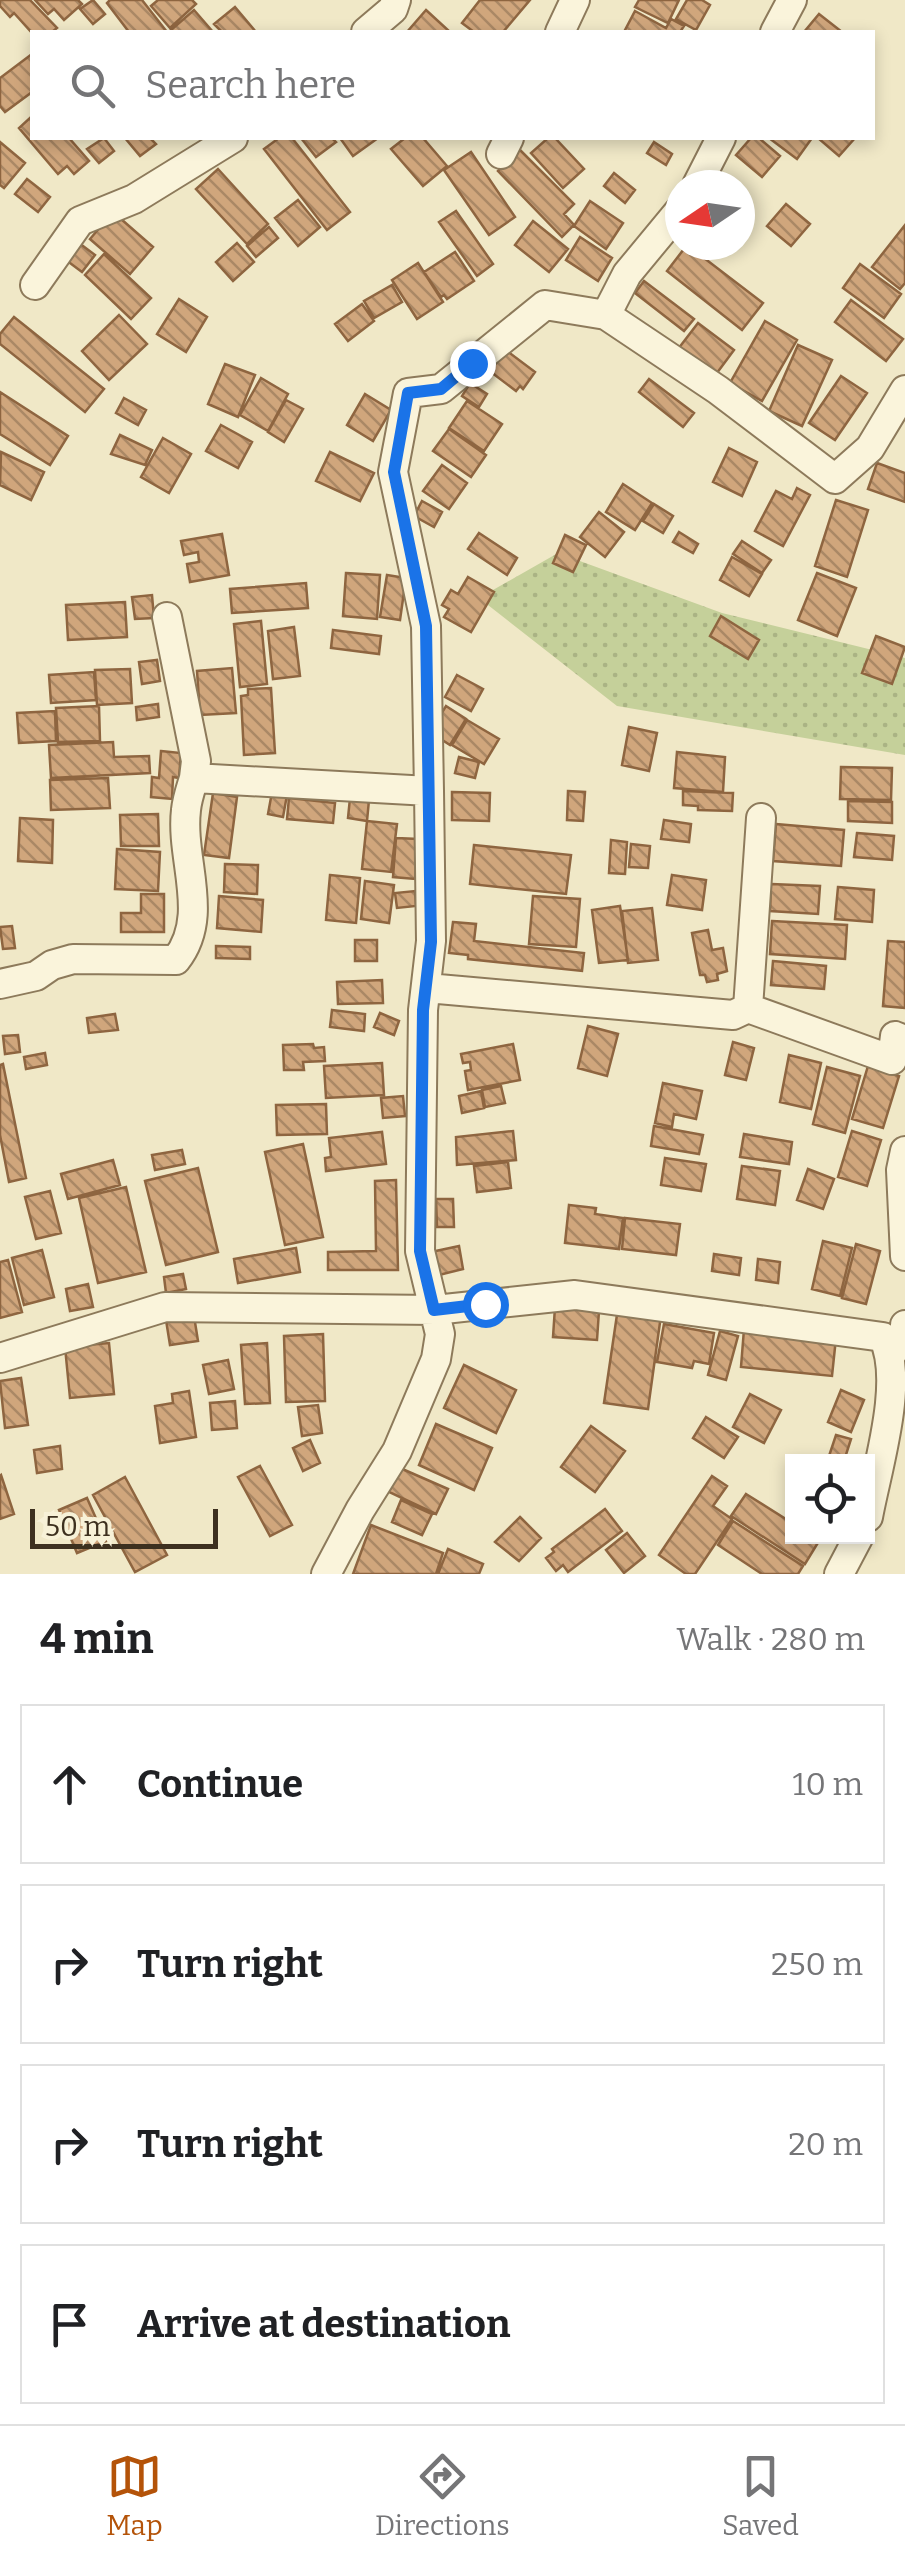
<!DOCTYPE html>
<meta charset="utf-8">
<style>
:root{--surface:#fff;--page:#f6f6f6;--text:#202124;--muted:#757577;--line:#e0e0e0;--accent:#b45309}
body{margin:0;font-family:Bitter,serif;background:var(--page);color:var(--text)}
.controls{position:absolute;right:30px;bottom:30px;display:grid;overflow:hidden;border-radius:0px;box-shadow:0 5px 15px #0003}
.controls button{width:90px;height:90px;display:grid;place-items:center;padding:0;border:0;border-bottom:2px solid var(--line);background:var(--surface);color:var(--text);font:50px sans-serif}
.compass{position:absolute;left:665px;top:170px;width:90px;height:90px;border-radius:50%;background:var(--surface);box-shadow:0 5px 15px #0003;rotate:257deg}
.scale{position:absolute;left:30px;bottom:25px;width:188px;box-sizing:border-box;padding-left:10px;border:5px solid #3d301f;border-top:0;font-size:28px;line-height:35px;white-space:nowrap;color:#3d301f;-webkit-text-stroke:8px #f7f1d7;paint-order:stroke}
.stop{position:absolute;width:30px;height:30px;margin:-22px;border:8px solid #1a73e8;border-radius:50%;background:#fff}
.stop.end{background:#1a73e8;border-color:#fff;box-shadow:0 2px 10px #0008}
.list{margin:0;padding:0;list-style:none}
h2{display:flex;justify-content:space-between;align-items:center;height:130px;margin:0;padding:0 40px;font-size:42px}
h2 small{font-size:32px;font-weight:400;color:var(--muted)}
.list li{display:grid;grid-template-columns:65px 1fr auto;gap:30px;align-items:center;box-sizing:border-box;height:160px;margin:0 20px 20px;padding:0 20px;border:2px solid var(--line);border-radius:0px}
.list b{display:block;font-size:38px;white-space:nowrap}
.list em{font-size:32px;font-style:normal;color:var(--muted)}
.icon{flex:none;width:55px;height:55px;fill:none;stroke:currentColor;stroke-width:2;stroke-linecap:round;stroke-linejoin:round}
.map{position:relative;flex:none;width:905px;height:1574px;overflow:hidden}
.search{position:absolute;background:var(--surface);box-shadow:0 5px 15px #0003;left:30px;right:30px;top:30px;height:110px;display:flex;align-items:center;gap:25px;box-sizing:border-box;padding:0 35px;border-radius:0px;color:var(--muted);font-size:38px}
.sheet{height:850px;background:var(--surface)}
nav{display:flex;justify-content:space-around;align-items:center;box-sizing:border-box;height:140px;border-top:2px solid var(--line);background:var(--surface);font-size:28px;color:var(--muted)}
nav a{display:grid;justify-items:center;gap:5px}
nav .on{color:var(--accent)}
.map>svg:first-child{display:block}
.grass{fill:url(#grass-dots)}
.building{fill:url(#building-back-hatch);stroke:#8e6540;stroke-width:2.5}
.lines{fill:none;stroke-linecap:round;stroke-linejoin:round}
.street-casing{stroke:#8d7a5b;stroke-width:32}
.street{stroke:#faf4db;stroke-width:28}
.route{stroke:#1a73e8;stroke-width:12}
</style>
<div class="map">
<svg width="905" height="1574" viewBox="0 0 905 1574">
<defs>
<pattern id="grass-dots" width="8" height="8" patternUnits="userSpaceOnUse" patternTransform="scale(2.5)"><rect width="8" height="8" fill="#c5d09a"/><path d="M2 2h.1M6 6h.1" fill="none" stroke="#aab384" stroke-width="1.8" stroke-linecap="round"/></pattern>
<pattern id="building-back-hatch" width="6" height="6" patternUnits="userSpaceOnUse" patternTransform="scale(2.5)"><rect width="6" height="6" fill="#d0a67c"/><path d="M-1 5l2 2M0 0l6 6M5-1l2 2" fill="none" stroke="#aa8865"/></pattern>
</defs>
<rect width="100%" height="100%" fill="#f0e8c7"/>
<path class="grass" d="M558,553L722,613L905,658V755L617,706L479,598Z"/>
<path class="building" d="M0,0H30L57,28L52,32L32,33L14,13L10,17L0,6Z
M35,0H78L82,4L64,20L54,9L48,14Z
M93,0L105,14L93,24L80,9Z
M110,0H142L167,32H129L107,3Z
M158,0H192L196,4L170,28L151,6Z
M480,0H530L503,32H474L462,23Z
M639,0H679L668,23L635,7Z
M687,0H702L710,5L696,30L676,19Z
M235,7L256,32H222L214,24Z
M194,10L213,32H173L171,30Z
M426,10L450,32H407Z
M635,11L666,28L671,19L684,26L680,32H624Z
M819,14L842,32H804Z
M32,54V92L5,112L0,106V78Z
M32,116V138H69L89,161L74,174L67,166L58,174L19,128Z
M104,138L114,151L99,163L87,149Z
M125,138H150L156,144L140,156Z
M279,138H292L350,212L327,230L264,149Z
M301,138H332L336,142L316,157Z
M340,138H378L353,156Z
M405,138H423L447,166L423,186L391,149Z
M548,138H555L584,169L563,188L531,153Z
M751,138H759L780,156L762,177L736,155Z
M769,138H812L797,159Z
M818,138H855L839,156Z
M0,142L25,163L4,188L0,185Z
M654,142L672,154L666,165L647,153Z
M519,149L574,204L564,214L574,225L562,237L498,171Z
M471,152L515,217L489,235L444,170Z
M218,169L268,224L247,244L196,189Z
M614,173L635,190L625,203L604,186Z
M27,179L50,197L38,212L15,194Z
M298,200L320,227L298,246L275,218Z
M590,201L623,223L606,249L574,226Z
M786,204L810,224L791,246L767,226Z
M456,211L493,264L477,276L439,222Z
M113,212L153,247L130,274L90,239Z
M533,221L568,249L549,272L515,245Z
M905,225V283L900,289L872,267Z
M269,227L278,238L256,257L247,246Z
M580,237L612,258L598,281L566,260Z
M75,240L95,255L82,272L62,257Z
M237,243L254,262L233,281L216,262Z
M687,245L763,303L742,330L667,271Z
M455,252L474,281L447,299L444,295L441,297L424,272Z
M104,254L151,298L131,319L85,275Z
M418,263L443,302L417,319L392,280Z
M860,264L901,294L884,318L843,288Z
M644,281L694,319L684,331L635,293Z
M392,285L402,302L374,318L364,301Z
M179,299L207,317L186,352L157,334Z
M851,300L903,339L886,361L835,322Z
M362,304L374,321L348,341L335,324Z
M119,315L147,344L109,380L82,351Z
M14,317L104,389L85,412L0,344V334Z
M765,321L797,340L762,401L730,383Z
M698,323L734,350L711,381L675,353Z
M798,345L832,360L802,426L769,411Z
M503,348L535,372L523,389L520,386L516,391L487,369Z
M225,364L255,375L238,417L208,404Z
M841,376L867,393L835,440L809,423Z
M261,378L288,394L268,431L240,415Z
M649,379L694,413L683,427L639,392Z
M470,383L487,394L479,407L462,396Z
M0,392L68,436L50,465L0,434Z
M365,394L391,410L373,441L347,425Z
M124,398L146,410L138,425L116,413Z
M286,400L303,409L284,442L268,432Z
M467,401L502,424L484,451L449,428Z
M221,425L252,442L238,468L206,451Z
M449,429L486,455L471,477L433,451Z
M120,435L152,450L145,465L111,454Z
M163,438L191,454L169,493L141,477Z
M729,448L757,462L742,496L713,482Z
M1,452L44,472L31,500L0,485Z
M330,452L374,473L360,501L316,481Z
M877,463L905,473V502L868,489Z
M442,465L467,483L449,509L423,491Z
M623,484L652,503L635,530L606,512Z
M797,488L810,495L783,546L755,531L776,491L792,499Z
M836,500L868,510L847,577L815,566Z
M422,501L442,512L434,527L414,516Z
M654,504L673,516L663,533L643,521Z
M599,512L624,532L605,557L580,537Z
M679,532L698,544L693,553L673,542Z
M479,533L517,558L507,575L468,549Z
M222,534L229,575L190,582L187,564L199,562L198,552L184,555L181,541Z
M565,535L586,545L573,572L553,563Z
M742,541L771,560L762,573L733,554Z
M732,557L762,574L749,596L720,580Z
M346,573L380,575L377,619L343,616Z
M817,573L856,588L837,636L798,620Z
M387,575L406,578L400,620L380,617Z
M468,577L494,592L471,632L444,617L449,609L442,605L451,590L458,594Z
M306,583L308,608L232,613L230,589Z
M152,595L154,618L135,619L132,597Z
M125,602L127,637L68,640L66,605Z
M721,616L759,640L748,659L710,636Z
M261,621L267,684L240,687L234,624Z
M294,627L300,676L273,679L268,631Z
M333,630L381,636L379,654L331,648Z
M876,636L905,647L892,684L862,673Z
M157,660L160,681L142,684L139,662Z
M232,668L236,713L200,715L197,671Z
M130,669L132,703L97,705L95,670Z
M94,672L96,700L51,703L49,675Z
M457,675L483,689L471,711L445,697Z
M271,688L275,753L244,755L241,696L248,695V689Z
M158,704L159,717L137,720L136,707Z
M99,706L100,741L58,742L56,708Z
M446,706L466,719L450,745L430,732Z
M55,711L56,741L19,743L17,713Z
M467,720L499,739L484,764L452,745Z
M629,727L657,733L649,771L622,765Z
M113,742L114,757L149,756L150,773L51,778L49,745Z
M161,751L181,753L179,778L173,777L172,799L151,797L152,777L159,778Z
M677,752L725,757L723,792L674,788Z
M459,757L479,762L475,778L455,773Z
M841,767L892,768L891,800L840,799Z
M108,778L110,808L51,810L50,780Z
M568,791L585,792L583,821L567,820Z
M683,791L733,793L732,811L698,810V806L683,805Z
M272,792L287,795L283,817L268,814Z
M452,792L490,793L489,821L452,820Z
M213,793L237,797L229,858L204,855Z
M289,798L335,803L333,823L287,819Z
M350,798L369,800L367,821L348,818Z
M848,801L892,802V823L848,821Z
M158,814L159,846H121L120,815Z
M20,818L53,820L52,863L18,861Z
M664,820L691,824L689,842L661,839Z
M367,821L397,824L391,872L362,869Z
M776,824L844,830L841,866L773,861Z
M857,833L894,836L892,860L854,857Z
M396,838L418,839L415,879L393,877Z
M611,840L627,842L625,874L609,873Z
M631,844L650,846L648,868L629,867Z
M474,845L571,855L566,894L470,884Z
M117,849L160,852L158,891L115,889Z
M225,864L258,865L257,894L224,892Z
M330,875L360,878L356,923L326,920Z
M672,875L706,880L702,910L667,905Z
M365,881L394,885L389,923L361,919Z
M771,884L820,886L818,914L770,911Z
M838,887L874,890L872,922L835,919Z
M415,891L416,906L397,908L395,893Z
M141,894H164V932H121V913H141Z
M219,896L263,900L261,932L217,928Z
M533,896L580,899L576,947L529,944Z
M620,906L628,960L599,963L592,910Z
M652,908L658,960L628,963L622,911Z
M772,921L847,925L845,959L770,954Z
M453,922L476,924L474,941L584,953L582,971L468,959V955L449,953Z
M12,926L15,948L3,949L0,927Z
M708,930L712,950L723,948L727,971L717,974L718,980L707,982L705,975H700L692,933Z
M355,940H377V961H355Z
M888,941L905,942V1008L883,1006Z
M216,946L250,947V959L216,958Z
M773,961L826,966L824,989L771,985Z
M382,980L383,1003L338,1004L337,982Z
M332,1010L365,1014L364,1031L330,1027Z
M380,1013L399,1021L394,1035L374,1027Z
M115,1014L118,1030L89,1033L87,1018Z
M588,1026L618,1034L607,1076L578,1068Z
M18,1035L20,1052L5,1054L3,1036Z
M733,1042L754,1048L746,1080L725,1075Z
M313,1044L314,1048L324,1047L325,1061L303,1062L304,1070H284L283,1045Z
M513,1044L520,1080L468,1090L465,1071L471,1070L470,1062L463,1063L461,1054Z
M45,1053L47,1065L26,1069L24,1057Z
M789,1055L821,1063L811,1109L780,1102Z
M382,1063L384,1095L326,1098L324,1066Z
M3,1064L26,1178L9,1182L0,1135V1065Z
M868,1066L899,1076L883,1128L852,1119Z
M827,1067L860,1076L845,1133L813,1124Z
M663,1083L702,1091L696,1119L674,1114L672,1127L655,1123Z
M501,1086L505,1103L485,1107L482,1090Z
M481,1091L484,1108L462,1113L459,1096Z
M403,1096L405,1116L383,1118L381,1098Z
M326,1104L327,1134L277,1135L276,1105Z
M654,1126L703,1135L699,1154L651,1146Z
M513,1131L516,1160L457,1165L456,1137Z
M852,1131L881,1140L867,1186L838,1177Z
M382,1132L386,1164L326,1171L325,1158L331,1157L329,1138Z
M744,1134L792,1142L789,1164L740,1157Z
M303,1144L323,1237L285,1245L265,1152Z
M182,1150L185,1164L155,1170L152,1155Z
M665,1158L706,1164L701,1191L661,1185Z
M113,1160L120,1185L68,1199L61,1174Z
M508,1162L511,1188L477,1192L474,1166Z
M742,1166L780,1171L775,1205L737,1199Z
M198,1168L218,1252L166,1265L145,1181Z
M808,1169L834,1179L823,1209L797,1200Z
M396,1180L398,1270H328V1252L376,1251L375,1181Z
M126,1187L146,1272L98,1283L79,1198Z
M50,1191L61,1233L36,1239L25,1197Z
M436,1199H453L454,1227H437Z
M569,1205L596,1208L595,1214L623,1218L619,1249L565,1243Z
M625,1218L680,1224L676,1255L622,1249Z
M823,1241L852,1248L840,1296L812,1289Z
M856,1244L880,1251L866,1304L842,1298Z
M459,1246L463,1269L435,1276L431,1252Z
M296,1248L300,1272L238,1283L234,1259Z
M42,1250L54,1297L24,1305L12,1258Z
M714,1254L741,1258L739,1275L712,1271Z
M758,1259L780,1262L778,1283L756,1280Z
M8,1260L22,1312L0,1318V1262Z
M183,1274L186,1289L166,1293L164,1277Z
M88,1284L93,1307L70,1311L66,1289Z
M619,1301L662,1308L648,1409L604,1403Z
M555,1307L599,1311L597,1340L553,1337Z
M194,1316L198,1341L170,1345L166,1320Z
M664,1324L714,1333L709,1364L694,1361L692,1368L657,1362Z
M744,1329L836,1338L832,1376L741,1367Z
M720,1331L738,1336L726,1380L708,1375Z
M323,1334L325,1401L286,1402L284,1336Z
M109,1343L114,1394L70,1398L65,1347Z
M267,1343L270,1403L245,1404L241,1345Z
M228,1360L234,1389L209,1394L203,1365Z
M464,1365L516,1390L496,1433L444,1408Z
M21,1378L28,1425L5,1428L0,1381Z
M841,1390L864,1400L851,1432L828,1422Z
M189,1391L196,1437L160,1443L155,1406L173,1403L172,1394Z
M750,1394L781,1410L764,1443L733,1427Z
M235,1401L237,1428L212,1430L210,1403Z
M318,1405L322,1433L302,1436L298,1407Z
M706,1417L738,1437L724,1458L693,1438Z
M436,1424L492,1448L474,1490L419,1465Z
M591,1426L625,1451L595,1492L561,1467Z
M836,1435L851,1439L844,1461L829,1456Z
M310,1440L320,1463L303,1471L293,1448Z
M60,1446L62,1469L37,1473L34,1450Z
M260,1466L292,1525L270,1536L238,1477Z
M400,1468L448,1489L436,1514L389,1492Z
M1,1475L14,1514L0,1519V1476Z
M712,1476L727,1486L713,1506L732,1519L695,1574H686L659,1555Z
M125,1477L167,1555L135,1572L93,1495Z
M746,1494L792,1523V1536H813L819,1541L805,1564L731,1516Z
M87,1498L106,1541L77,1553L59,1510Z
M401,1500L432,1514L422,1535L392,1522Z
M605,1509L622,1531L568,1572L563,1565L556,1571L546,1558L554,1552L552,1549Z
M520,1517L541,1538L519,1561L495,1542Z
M733,1521L803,1566L798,1574H762L718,1545Z
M371,1525L443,1553L436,1574H353Z
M627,1533L645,1556L624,1573L606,1550Z
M448,1549L483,1564L479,1574H438Z"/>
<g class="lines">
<g class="street-casing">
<path id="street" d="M366,32L393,9L396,0
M560,32L575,0
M775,32L792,0
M501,154L509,138
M697,185L721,138
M35,285L80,221L134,199L233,138
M606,315L718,390L835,479L870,448L905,390
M167,617L196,761L194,778
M0,984L36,976L52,965L73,959L176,960C211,916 180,860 186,810C187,799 191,788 194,778L429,791
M427,988L733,1015L748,1008L892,1060L895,1036L905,1040
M748,1008L761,818
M905,1151L901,1170L905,1256
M892,1353L905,1337V1325
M0,1358L165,1307L435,1310L575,1295L883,1337C905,1381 877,1468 868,1517
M326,1574L360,1510L397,1451L436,1359L440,1334L420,1251L423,1010L431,941L429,791L426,626L393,472L408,393L441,389L545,305L606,315L627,274L680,210
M839,1574L859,1536"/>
</g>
<use href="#street" class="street"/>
</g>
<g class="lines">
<path class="route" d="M472,363L441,389L408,393L394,472L426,626L431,942L423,1010L420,1251L434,1310L485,1304"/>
</g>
</svg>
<div class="controls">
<button><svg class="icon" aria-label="locate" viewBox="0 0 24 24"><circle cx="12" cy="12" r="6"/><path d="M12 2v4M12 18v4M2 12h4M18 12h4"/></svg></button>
</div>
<svg class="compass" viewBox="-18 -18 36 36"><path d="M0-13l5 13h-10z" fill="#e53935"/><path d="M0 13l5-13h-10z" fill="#757577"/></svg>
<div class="scale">50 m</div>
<div class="stop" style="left:485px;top:1304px"></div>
<div class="stop end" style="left:472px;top:363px"></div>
<div class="search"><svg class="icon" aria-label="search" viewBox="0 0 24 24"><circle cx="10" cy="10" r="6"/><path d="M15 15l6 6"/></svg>Search here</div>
</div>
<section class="sheet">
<h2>4 min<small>Walk · 280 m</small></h2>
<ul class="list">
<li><svg class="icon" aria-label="ahead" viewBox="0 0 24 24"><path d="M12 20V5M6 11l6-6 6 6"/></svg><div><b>Continue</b></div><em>10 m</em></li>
<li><svg class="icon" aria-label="right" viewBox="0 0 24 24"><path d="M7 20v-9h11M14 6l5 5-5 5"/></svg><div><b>Turn right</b></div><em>250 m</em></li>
<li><svg class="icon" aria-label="right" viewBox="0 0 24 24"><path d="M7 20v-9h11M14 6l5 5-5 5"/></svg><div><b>Turn right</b></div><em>20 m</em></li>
<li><svg class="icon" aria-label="arrive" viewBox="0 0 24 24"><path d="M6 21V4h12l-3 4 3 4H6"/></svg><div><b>Arrive at destination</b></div></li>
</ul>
</section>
<nav>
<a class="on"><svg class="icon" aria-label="map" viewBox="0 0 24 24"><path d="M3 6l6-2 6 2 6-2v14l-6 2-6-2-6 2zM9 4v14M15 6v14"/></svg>Map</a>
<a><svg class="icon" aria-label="directions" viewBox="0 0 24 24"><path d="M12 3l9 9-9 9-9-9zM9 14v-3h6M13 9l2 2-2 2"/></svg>Directions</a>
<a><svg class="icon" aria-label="saved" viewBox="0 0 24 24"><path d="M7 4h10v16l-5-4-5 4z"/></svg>Saved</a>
</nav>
